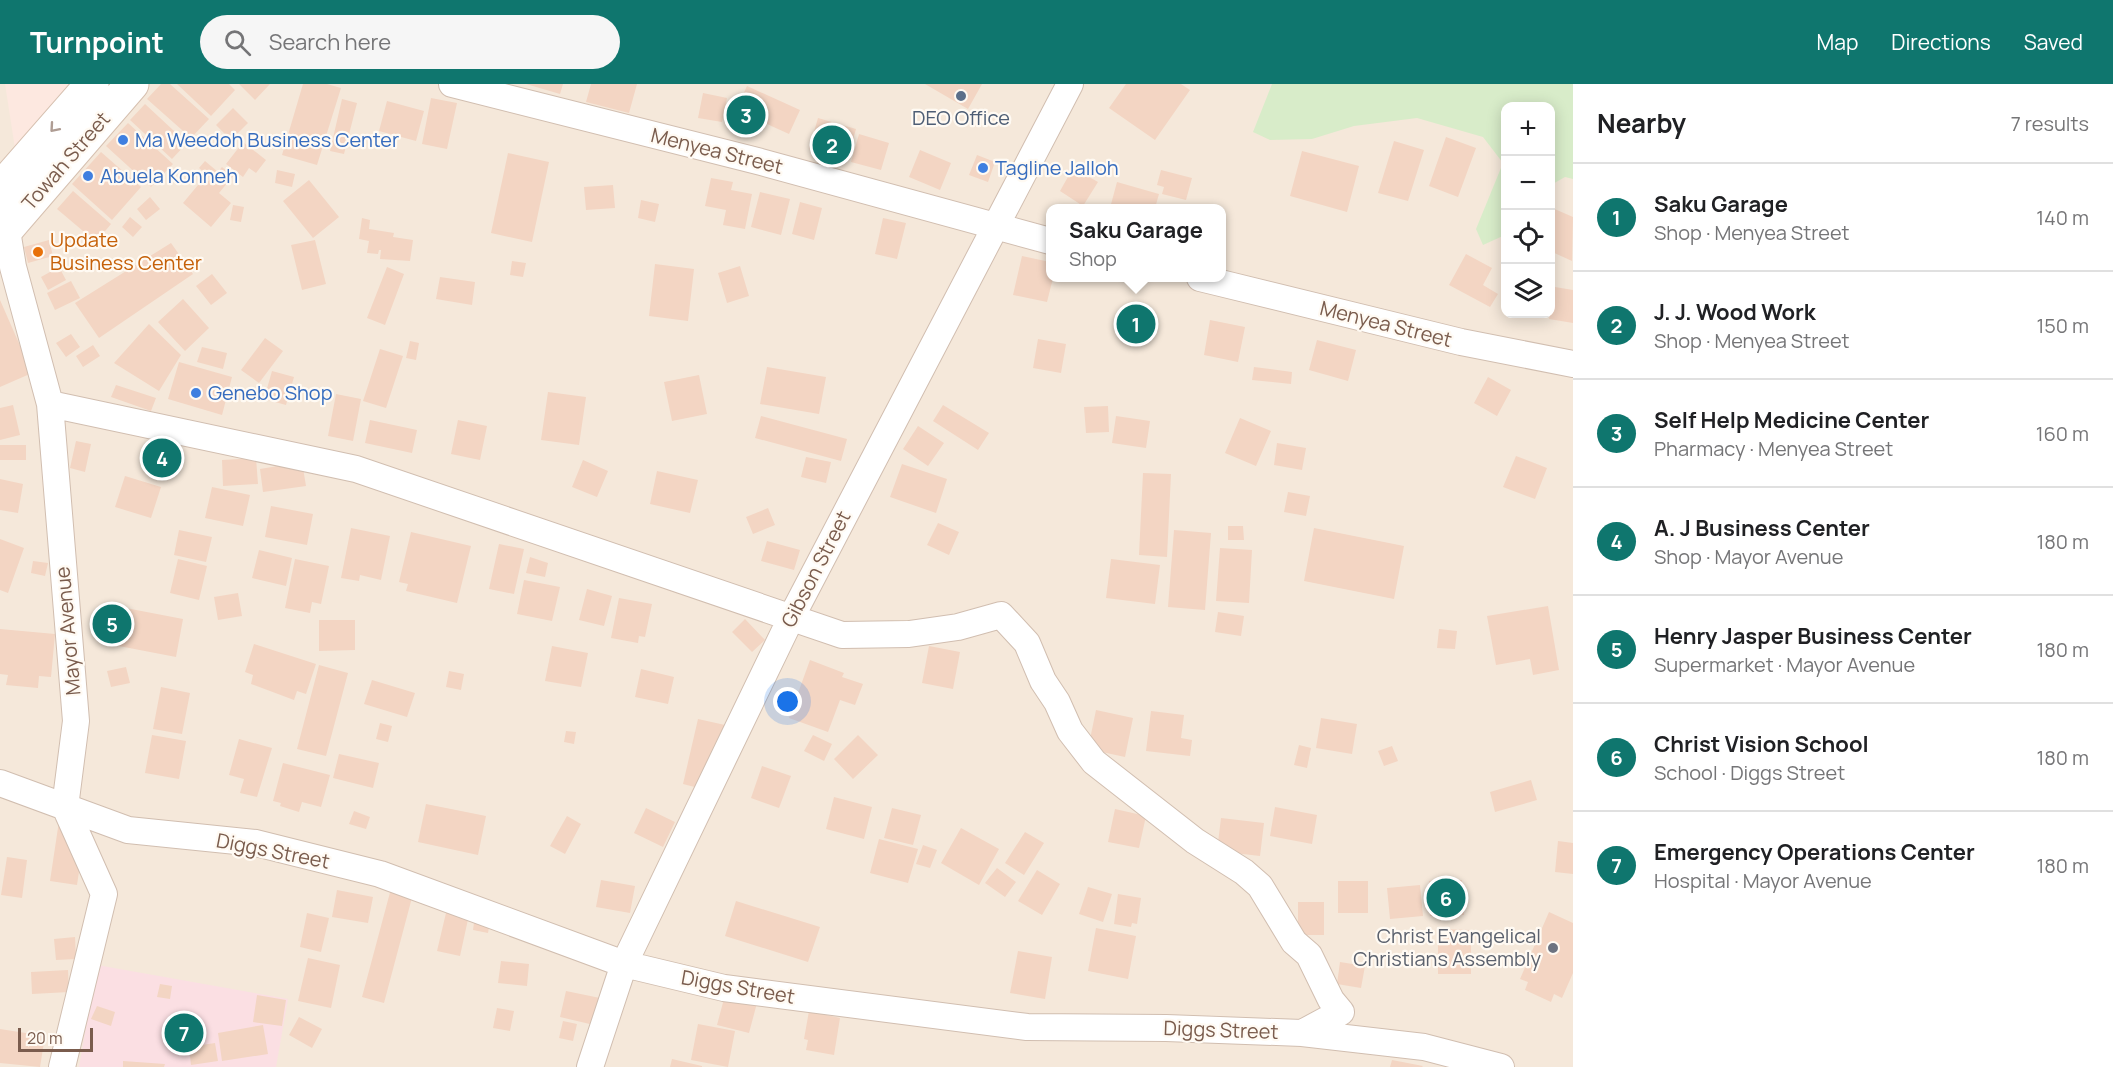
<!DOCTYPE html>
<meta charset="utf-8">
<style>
:root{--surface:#fff;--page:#f6f6f6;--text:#202124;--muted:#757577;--line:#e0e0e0;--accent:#0f766e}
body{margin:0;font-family:Manrope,sans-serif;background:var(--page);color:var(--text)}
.controls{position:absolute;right:18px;top:18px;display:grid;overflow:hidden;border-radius:12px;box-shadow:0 3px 15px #0003}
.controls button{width:54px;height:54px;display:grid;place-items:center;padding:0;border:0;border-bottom:2px solid var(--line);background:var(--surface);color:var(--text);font:30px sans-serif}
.scale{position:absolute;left:18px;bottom:15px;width:75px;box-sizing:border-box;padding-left:6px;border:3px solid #7a5c4d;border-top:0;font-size:16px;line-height:21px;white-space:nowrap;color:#7a5c4d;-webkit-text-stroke:4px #fffaf3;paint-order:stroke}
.you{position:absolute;left:788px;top:618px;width:21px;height:21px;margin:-15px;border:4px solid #fff;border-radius:50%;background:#1a73e8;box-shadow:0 0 0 9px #1a73e833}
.badge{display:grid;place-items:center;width:39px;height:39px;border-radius:50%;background:var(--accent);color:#fff;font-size:20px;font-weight:700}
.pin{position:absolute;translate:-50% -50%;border:3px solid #fff;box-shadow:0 2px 6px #0006}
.popup{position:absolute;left:1046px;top:120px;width:180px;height:78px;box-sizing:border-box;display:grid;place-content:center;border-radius:12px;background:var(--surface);filter:drop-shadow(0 2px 4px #0005);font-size:20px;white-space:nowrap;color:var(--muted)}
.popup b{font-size:22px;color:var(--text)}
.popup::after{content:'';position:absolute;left:50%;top:100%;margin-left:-12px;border:12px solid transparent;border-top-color:var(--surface)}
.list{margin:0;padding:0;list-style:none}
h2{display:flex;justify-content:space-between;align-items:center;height:78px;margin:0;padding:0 24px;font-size:26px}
h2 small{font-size:20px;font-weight:400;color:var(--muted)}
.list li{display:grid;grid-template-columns:39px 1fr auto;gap:18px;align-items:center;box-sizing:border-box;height:108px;padding:0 24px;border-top:2px solid var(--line)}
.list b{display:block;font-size:22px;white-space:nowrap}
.list p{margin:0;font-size:20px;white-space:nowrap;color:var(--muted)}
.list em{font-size:20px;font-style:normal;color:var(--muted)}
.icon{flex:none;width:33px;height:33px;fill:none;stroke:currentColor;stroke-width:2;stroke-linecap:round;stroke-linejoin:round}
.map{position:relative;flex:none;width:1573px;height:983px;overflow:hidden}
header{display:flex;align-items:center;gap:36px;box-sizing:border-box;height:84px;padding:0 30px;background:var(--accent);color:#fff}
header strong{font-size:28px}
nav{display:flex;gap:33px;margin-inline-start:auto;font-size:21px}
.search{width:420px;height:54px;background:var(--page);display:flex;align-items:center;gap:15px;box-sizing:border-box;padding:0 21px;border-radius:33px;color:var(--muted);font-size:22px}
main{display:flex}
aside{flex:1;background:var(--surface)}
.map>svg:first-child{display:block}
.residential{fill:#f5e8da;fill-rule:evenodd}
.commercial{fill:#fde8e0}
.medical{fill:#fbdfe3}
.green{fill:#d8ecc9}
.building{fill:#f3d5c3}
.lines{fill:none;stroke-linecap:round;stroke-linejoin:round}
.street-casing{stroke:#d1beb0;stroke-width:28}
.secondary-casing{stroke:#d6c0b0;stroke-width:35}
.street{stroke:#fff;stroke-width:26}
.secondary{stroke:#fff;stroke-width:33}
.oneway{stroke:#af9d94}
.service-dot{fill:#5c6f8a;stroke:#fffaf3;stroke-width:2}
.shop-dot{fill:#3f7fe0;stroke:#fffaf3;stroke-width:2}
.food-dot{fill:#e8710a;stroke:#fffaf3;stroke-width:2}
.worship-dot{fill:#6b7280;stroke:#fffaf3;stroke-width:2}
.labels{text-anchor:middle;stroke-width:4.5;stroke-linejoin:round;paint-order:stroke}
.service-label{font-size:20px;fill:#4e5e75;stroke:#fffaf3}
.shop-label{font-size:20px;fill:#366cbe;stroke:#fffaf3;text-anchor:start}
.street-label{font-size:20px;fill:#7a5c4d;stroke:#fffaf3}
.food-label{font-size:20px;fill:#c56008;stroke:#fffaf3;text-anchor:start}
.worship-label{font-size:20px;fill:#5b616d;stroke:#fffaf3;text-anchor:end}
</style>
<header>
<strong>Turnpoint</strong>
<div class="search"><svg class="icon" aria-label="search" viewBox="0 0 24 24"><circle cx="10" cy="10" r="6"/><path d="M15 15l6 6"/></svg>Search here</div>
<nav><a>Map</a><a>Directions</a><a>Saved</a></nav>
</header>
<main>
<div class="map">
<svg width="1573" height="983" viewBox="0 0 1573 983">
<rect width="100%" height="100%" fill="#fdf6ec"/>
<path class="residential" d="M0,0H1573V983H0ZM1506,22H1550V230H1506ZM1050,124H1222V194H1050Z"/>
<path class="commercial" d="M5,0H80L16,71Z"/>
<path class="medical" d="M97,881L288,915L276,983H79Z"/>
<path class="green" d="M1272,0H1573V95L1565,93L1551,101L1550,22H1506L1505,151L1483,161L1476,145L1503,79L1483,53L1417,34L1354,42L1312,55L1270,56L1253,48Z"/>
<path class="building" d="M161,0H170L209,35L191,54L147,15Z
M177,0H229L235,6L211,32Z
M239,0H270L255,16Z
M303,0H327L341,4L317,81L282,71Z
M526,0H563L560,10Z
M591,0H637L629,29L586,18Z
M925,0H982L968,25Z
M1126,0H1181L1190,6L1155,56L1109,24Z
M747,2L800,26L789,50L756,35L751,45L731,36Z
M703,9L727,14L722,38L698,34Z
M431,14L457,19L447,65L422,60Z
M342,15L357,19L344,70L330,67Z
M387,17L424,27L416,57L379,47Z
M145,20L187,59L172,75L130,36Z
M233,24L248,39L231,56L216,41Z
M818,34L856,45L847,76L809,65Z
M128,39L173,80L151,103L106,62Z
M859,50L889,59L881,86L851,78Z
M1446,53L1476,64L1458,113L1429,102Z
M1394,57L1424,66L1408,117L1378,109Z
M243,58L266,76L256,89L249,84L243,93L226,80Z
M920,66L951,79L940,106L909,93Z
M1302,67L1359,82L1347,128L1290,112Z
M101,68L141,103L112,136L72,100Z
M508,69L549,78L532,158L491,149Z
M977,71L995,78L988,98L969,91Z
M205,77L218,88L222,83L233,92L219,109L231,119L211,143L183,119L203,95L207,99L211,94L199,84Z
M1073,84L1098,98L1083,122L1060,107Z
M277,86L295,90L292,103L275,99Z
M1161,86L1192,94L1186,116L1162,110L1164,103L1157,101Z
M711,94L733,98L731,106L752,110L745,145L723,141L726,126L705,122Z
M309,96L339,133L313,154L283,117Z
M1117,98L1159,110L1155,124H1110Z
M613,101L615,124L586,126L584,103Z
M73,107L111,140L96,158L57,125Z
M760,108L790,115L781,151L751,143Z
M150,113L160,125L146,136L137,125Z
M641,116L659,120L655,138L638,134Z
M800,118L822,124L814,156L792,150Z
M233,121L244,123L241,138L230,136Z
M1550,123L1573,133L1572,177L1550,167Z
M130,133L142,143L133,153L122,143Z
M362,134L370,136L369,145L394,149L393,153L413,156L410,177L380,175L381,166H379L378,170L367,169L369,157L359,155Z
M883,134L906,139L897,175L875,170Z
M49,156L53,172L28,179L24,163Z
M315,156L326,200L302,206L291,161Z
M171,159L193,190L99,254L75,219Z
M1466,170L1492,184L1483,201L1498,210L1490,223L1449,201Z
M1022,172L1050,178V194H1053L1047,218L1013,211Z
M512,177L526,179L523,193L510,191Z
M655,180L694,185L688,237L649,232Z
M740,182L749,212L727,219L718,189Z
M59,183L66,196L48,206L41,193Z
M387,183L404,190L385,241L367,234Z
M212,190L227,209L211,221L196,202Z
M440,193L475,198L472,221L436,215Z
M71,197L80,214L55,226L47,209Z
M1555,203L1573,206V239L1549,235Z
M183,215L209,244L185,267L158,238Z
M0,216L32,289L0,303Z
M1210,236L1245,243L1238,278L1204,271Z
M149,240L181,271L159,307L114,279Z
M71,250L80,263L66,273L56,259Z
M265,254L283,267L259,299L241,286Z
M1038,255L1066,260L1061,289L1033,284Z
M1317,256L1356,266L1348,297L1309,286Z
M410,257L419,259L416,276L406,274Z
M93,261L100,272L83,283L76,272Z
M202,263L227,269L223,285L197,278Z
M380,265L403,272L386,324L363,317Z
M179,278L232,293L222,331L168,315Z
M767,283L826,293L819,330L760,320Z
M1254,283L1292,288L1291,300L1252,296Z
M272,287L294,293L286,321L264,315Z
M699,291L707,330L672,337L664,298Z
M1488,293L1511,306L1497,332L1474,319Z
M116,301L156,314L151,327L111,313Z
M548,308L586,313L579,361L541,356Z
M336,310L361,315L353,357L328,352Z
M13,321L20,351L0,356V324Z
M943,321L989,349L978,366L933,337Z
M1108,322L1109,348L1086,349L1084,323Z
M761,332L847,355L841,377L755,354Z
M1116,332L1150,337L1146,364L1112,359Z
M1240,334L1271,347L1256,382L1225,369Z
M370,336L417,346L412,369L365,359Z
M458,336L487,342L480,376L451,370Z
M918,342L944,359L928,382L903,365Z
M76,357L91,360L85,388L70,384Z
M1277,359L1306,364L1302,386L1274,381Z
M0,361H26V376H0Z
M1516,372L1547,384L1535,415L1503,403Z
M806,373L831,378L826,399L801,393Z
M256,374L258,400L223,402L222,376Z
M583,376L608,387L597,413L572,403Z
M302,378L306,402L263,408L260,385Z
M902,380L947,395L936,429L890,413Z
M657,387L698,396L690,429L650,420Z
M1143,389L1171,390L1167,473L1139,471Z
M125,392L161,403L151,434L115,423Z
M0,395L23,400L18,429L0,426Z
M212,403L250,411L243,442L205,434Z
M1288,408L1310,412L1306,432L1284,428Z
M271,422L313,430L307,461L265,453Z
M768,424L775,441L753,450L746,433Z
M938,439L959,448L949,471L927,461Z
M1228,442H1243L1244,456H1228Z
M351,444L390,452L381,496L360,491L359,497L341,494Z
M1314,444L1404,462L1394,515L1304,497Z
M179,446L212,453L206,478L174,471Z
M1174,446L1211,449L1205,526L1168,523Z
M411,448L471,462L457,519L406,507L408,500L399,498Z
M0,455L24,464L8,509L0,506Z
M767,457L800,466L794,486L761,477Z
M499,460L524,465L514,510L489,505Z
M1220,464L1252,466L1249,519L1216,517Z
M259,466L292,474L286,502L252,494Z
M530,473L548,479L545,493L526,489Z
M178,475L207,482L199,516L170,509Z
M295,475L329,482L321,520L312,518L310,529L285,524Z
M1111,475L1160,481L1155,520L1106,514Z
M33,477L48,479L45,492L31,489Z
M524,496L560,503L552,537L517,530Z
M587,505L612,512L604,542L579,536Z
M238,509L242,532L218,536L214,513Z
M619,514L652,520L645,553L639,552L638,559L611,554Z
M105,520L183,535L176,573L98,558Z
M1548,522L1559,586L1533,591L1530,575L1496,581L1487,532Z
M1218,528L1244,532L1241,552L1215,548Z
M745,535L765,556L752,568L732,548Z
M319,536H355V566L319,567Z
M0,545L55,550L51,593L39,592L38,604L6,601L8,591L0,590Z
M1439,545L1457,547L1455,565L1437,564Z
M254,560L316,580L306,610L297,607L294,616L251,600L253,591L245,588Z
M552,562L588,569L581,603L545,597Z
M929,562L960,568L953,605L922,599Z
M810,576L844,589L842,593L863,600L855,621L840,616L828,648L789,634Z
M319,581L348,589L326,672L297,665Z
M126,583L130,599L111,603L107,587Z
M641,585L674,593L668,620L635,613Z
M449,587L464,590L461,606L446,603Z
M372,596L415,609L407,633L364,620Z
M161,603L190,609L182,650L153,645Z
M1096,626L1133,634L1125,673L1088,665Z
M1151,627L1184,631L1181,654L1192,656L1190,672L1146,667Z
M1321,634L1357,640L1352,670L1316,664Z
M698,635L725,641L710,707L683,700Z
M380,639L392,642L388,658L376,655Z
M566,647L576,648L574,660L564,658Z
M152,651L186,657L179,695L145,689Z
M813,651L832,660L824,677L804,667Z
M858,651L878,671L853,695L834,675Z
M239,655L272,664L257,713L240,709L244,695L229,691Z
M1299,661L1311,664L1307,684L1294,681Z
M1392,662L1398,677L1384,682L1378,667Z
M339,670L379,679L373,704L333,694Z
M283,679L330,691L321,723L302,718L299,728L280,722L281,719L273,717Z
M762,682L791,692L779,724L751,714Z
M1531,696L1537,716L1495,728L1490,708Z
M834,713L872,723L864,755L826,745Z
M426,720L486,732L478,771L418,758Z
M1275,723L1317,731L1312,760L1270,752Z
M646,724L675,738L663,763L634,749Z
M892,724L921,731L913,761L884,754Z
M1115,725L1146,732L1139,764L1108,758Z
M354,727L370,733L366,745L349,740Z
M567,732L581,740L565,770L550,762Z
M1221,734L1264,739L1260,772L1217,767Z
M59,737L86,741L77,801L50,797Z
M961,744L999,765L979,801L941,779Z
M1025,748L1044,759L1024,791L1005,779Z
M879,755L918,765L908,799L870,789Z
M1558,757L1573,759V790L1555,788Z
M923,761L937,766L930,784L916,780Z
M7,773L27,776L22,814L1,811Z
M997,784L1016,798L1005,813L985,799Z
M1037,786L1060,800L1042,831L1018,817Z
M601,796L635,802L630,829L596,823Z
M1462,796L1464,831L1430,832L1429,797Z
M1338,797H1368V829H1338Z
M392,801L414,806L384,919L362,913Z
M1420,801L1423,832L1390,835L1387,804Z
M1088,803L1112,810L1103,838L1079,830Z
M337,806L373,813L368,839L332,833Z
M1118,810L1141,814L1137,840L1132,839L1131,843L1114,840Z
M450,812L472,817L460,872L437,867Z
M736,817L820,843L808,878L725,852Z
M1298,818H1324V851H1298Z
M476,824L492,826L488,849L473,846Z
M1549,828L1573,839V889L1562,914L1554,910L1551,918L1525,906L1528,898L1520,895Z
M307,829L329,834L321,868L300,863Z
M1096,844L1136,852L1128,895L1088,887Z
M1438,845L1471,846V890H1438Z
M75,853L76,875L56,876L54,855Z
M1018,867L1052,873L1045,915L1010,909Z
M308,874L340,881L331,924L298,917Z
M501,877L529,880L527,902L498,899Z
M1340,878L1365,882L1361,904L1337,900Z
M68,886L69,908L32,910L31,888Z
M160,900L172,902L170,915L157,913Z
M566,907L600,914L594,941L560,933Z
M257,911L286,916L282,942L253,938Z
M725,911L757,919L749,949L717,941Z
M97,922L115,928L111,942L91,935Z
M497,924L514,927L510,947L493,944Z
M809,927L840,934L834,971L806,966L808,956L804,955Z
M299,933L322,945L312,964L289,951Z
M563,937L577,940L573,957L559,954Z
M698,940L735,947L728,983L691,976Z
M263,941L268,970L222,977L218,949Z
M0,945L45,952L40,983L0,979Z
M215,959L218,977L191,981L189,963Z
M672,975L702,982V983H670Z
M1392,976L1423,982L1422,983H1390Z
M123,977L165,980L164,983H123Z"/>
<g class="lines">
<g class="street-casing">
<path id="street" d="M452,0L761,78L1050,157
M0,104L13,183L50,320L76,637L65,723L104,810L62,983
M1200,194L1461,258L1573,280
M50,320L356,385L842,551L909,550L958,543L1001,531L1027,559L1043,597L1057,618L1070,647L1094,678L1195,757L1244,788L1260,802L1294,858L1309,871L1331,916L1341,928L1302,949
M0,699L128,746L256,759L380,790L624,880L724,904L1027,943L1166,944L1302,949L1424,963L1501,983
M590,983L624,880L792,532L1070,0"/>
</g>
<g class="secondary-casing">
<path id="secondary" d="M0,105L92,0
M0,153L132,0"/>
</g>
<use href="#street" class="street"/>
<use href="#secondary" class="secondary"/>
</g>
<defs><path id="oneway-chevron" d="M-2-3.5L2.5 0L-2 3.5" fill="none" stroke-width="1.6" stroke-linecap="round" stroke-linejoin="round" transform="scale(1.5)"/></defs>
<use class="oneway" href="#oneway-chevron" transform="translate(54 44) rotate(131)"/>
<circle class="service-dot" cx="961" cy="12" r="6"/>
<g class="shop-dot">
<circle cx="123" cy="56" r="6"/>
<circle cx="983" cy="84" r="6"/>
<circle cx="88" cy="92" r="6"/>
<circle cx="196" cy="309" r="6"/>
</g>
<circle class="food-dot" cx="38" cy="168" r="6"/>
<circle class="worship-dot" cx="1553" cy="864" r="6"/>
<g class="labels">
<g class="service-label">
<text x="961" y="41">DEO Office</text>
</g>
<g class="shop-label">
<text x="135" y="63">Ma Weedoh Business Center</text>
<text x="995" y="91">Tagline Jalloh</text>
<text x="100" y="99">Abuela Konneh</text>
<text x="208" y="316">Genebo Shop</text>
</g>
<g class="street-label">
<text transform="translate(717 67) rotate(14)" y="7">Menyea Street</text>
<text transform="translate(66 77) rotate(-49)" y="7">Towah Street</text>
<text transform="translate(1386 240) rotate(14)" y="7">Menyea Street</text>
<text transform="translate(816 485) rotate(-63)" y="7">Gibson Street</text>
<text transform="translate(68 547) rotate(-95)" y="7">Mayor Avenue</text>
<text transform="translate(273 767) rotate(11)" y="7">Diggs Street</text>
<text transform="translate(738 903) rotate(10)" y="7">Diggs Street</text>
<text transform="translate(1221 946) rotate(2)" y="7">Diggs Street</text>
</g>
<g class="food-label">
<text x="50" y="163">Update<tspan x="50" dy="23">Business Center</tspan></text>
</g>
<g class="worship-label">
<text x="1541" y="859">Christ Evangelical<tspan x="1541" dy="23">Christians Assembly</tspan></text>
</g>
</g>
</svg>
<div class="controls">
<button>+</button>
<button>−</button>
<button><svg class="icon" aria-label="locate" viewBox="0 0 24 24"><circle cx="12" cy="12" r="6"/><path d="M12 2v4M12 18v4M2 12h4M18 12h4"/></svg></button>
<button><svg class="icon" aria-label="layers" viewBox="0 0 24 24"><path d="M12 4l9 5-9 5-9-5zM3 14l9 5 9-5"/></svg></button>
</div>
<div class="scale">20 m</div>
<div class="you"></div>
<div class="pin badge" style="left:1136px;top:240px">1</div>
<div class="popup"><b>Saku Garage</b>Shop</div>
<div class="pin badge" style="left:832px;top:61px">2</div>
<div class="pin badge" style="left:746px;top:31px">3</div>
<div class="pin badge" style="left:162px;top:374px">4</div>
<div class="pin badge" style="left:112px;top:540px">5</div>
<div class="pin badge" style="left:1446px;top:814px">6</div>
<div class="pin badge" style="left:184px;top:949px">7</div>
</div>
<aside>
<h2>Nearby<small>7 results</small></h2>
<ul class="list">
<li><span class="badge">1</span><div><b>Saku Garage</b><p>Shop · Menyea Street</p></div><em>140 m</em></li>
<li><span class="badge">2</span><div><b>J. J. Wood Work</b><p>Shop · Menyea Street</p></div><em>150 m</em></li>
<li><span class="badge">3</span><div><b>Self Help Medicine Center</b><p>Pharmacy · Menyea Street</p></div><em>160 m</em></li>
<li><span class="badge">4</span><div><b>A. J Business Center</b><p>Shop · Mayor Avenue</p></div><em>180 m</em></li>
<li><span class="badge">5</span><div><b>Henry Jasper Business Center</b><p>Supermarket · Mayor Avenue</p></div><em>180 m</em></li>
<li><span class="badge">6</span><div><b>Christ Vision School</b><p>School · Diggs Street</p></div><em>180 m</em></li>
<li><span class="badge">7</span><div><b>Emergency Operations Center</b><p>Hospital · Mayor Avenue</p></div><em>180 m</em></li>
</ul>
</aside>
</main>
